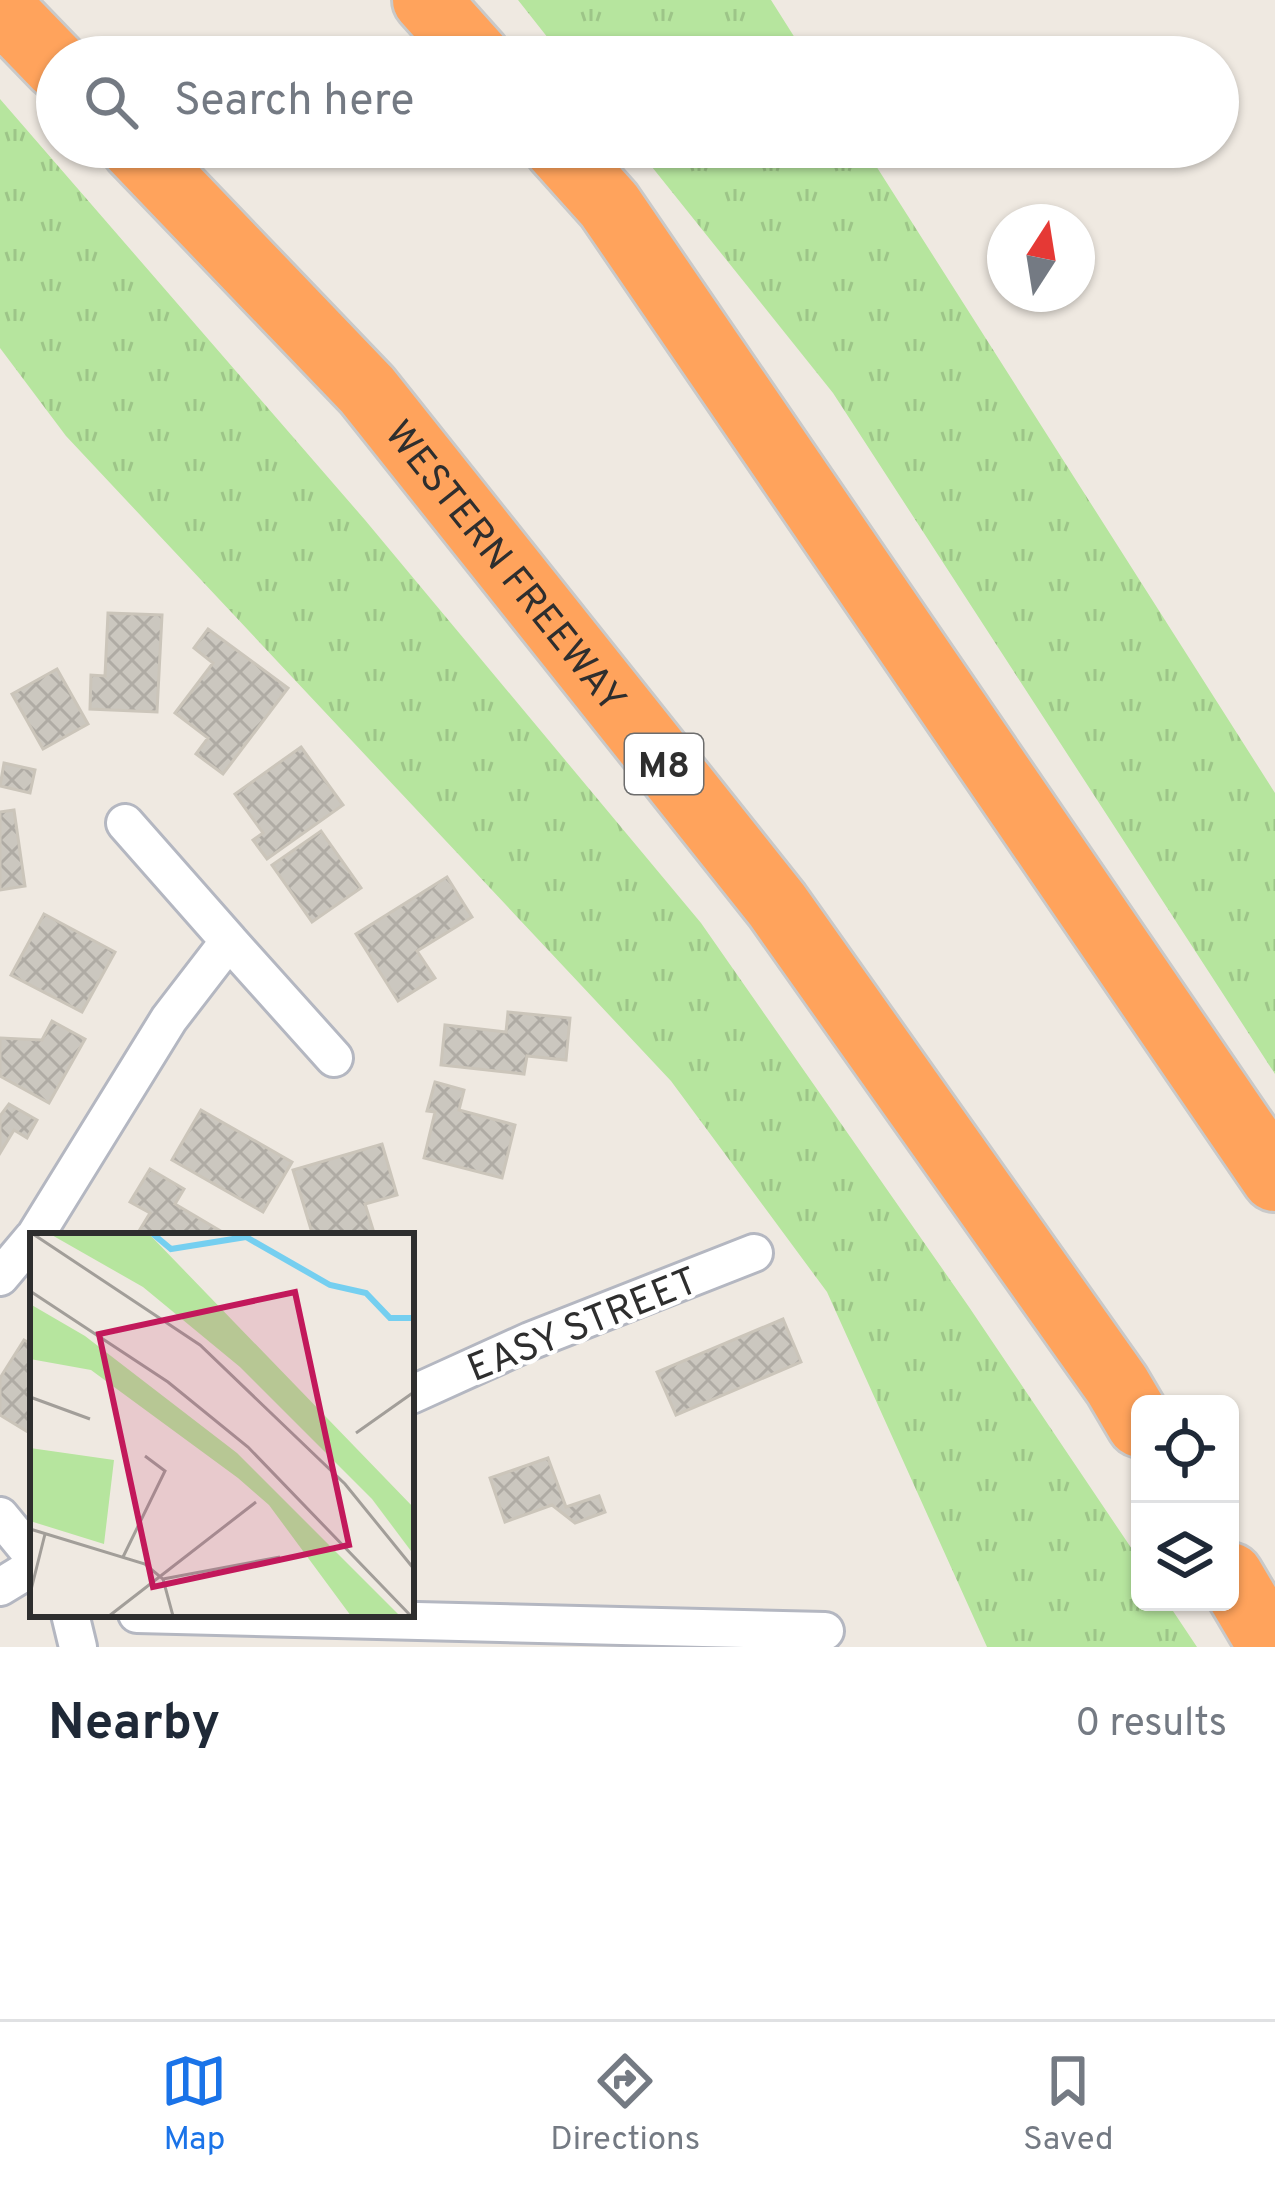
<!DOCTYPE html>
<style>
:root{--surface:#fff;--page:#f6f6f7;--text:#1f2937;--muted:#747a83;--line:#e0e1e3;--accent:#1a73e8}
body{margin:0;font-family:Overpass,sans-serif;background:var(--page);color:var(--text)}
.controls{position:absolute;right:36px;bottom:36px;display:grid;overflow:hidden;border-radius:18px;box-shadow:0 3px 9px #0004}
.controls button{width:108px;height:108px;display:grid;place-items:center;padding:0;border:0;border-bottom:3px solid var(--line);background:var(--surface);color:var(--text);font:60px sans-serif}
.compass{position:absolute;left:987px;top:204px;width:108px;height:108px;border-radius:50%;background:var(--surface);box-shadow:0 3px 9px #0004;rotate:12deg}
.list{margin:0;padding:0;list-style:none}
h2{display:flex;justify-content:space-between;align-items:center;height:156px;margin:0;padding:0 48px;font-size:51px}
h2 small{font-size:39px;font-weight:400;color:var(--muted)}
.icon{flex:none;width:66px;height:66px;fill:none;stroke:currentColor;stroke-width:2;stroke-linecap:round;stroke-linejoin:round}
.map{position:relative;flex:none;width:1275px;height:1647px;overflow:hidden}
.search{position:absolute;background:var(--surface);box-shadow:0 3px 9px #0004;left:36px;right:36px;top:36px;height:132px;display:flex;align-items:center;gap:30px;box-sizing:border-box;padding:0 42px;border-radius:66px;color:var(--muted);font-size:45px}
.sheet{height:372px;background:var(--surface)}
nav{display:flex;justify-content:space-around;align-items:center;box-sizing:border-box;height:168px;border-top:3px solid var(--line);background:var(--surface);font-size:33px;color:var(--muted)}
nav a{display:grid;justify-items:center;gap:6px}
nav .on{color:var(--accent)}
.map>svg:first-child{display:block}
.grass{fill:url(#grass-tufts)}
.building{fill:url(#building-cross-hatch);stroke:#cbc5ba;stroke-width:3}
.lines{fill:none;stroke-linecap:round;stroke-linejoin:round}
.street-casing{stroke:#b4b7c1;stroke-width:42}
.highway-casing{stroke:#c9c9c9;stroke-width:72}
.street{stroke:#fff;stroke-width:36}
.highway{stroke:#ffa35c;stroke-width:66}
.labels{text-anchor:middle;stroke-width:9;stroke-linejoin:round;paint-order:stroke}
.shield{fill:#fff;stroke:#6d6d6d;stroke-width:3}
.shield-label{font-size:36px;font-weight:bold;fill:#2e2e2e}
.street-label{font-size:39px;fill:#2e2e2e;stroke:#fff}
.inset-river{fill:none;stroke:#75cff0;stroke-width:6}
.inset-road{fill:none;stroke:#a29e99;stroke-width:3}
.view{fill:#c2185b;fill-opacity:0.15;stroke:#c2185b;stroke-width:6}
.inset-edge{fill:none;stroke:#2e2e2e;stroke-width:6}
</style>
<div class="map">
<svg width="1275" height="1647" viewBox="0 0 1275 1647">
<defs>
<pattern id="grass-tufts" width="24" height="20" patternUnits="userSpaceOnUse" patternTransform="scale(3)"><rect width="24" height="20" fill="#b6e59e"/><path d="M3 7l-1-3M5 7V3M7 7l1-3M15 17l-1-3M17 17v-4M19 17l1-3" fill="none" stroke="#9dc588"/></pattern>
<pattern id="building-cross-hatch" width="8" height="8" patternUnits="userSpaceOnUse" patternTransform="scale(3)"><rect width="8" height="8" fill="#cbc7bf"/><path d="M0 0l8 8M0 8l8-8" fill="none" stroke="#afaba4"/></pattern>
</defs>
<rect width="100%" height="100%" fill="#efe9e1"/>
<path class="grass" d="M518,0H771L807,57H563Z
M0,99L365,520L701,923L969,1307L1140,1561V1602H1167L1197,1647H987L827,1292L671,1081L66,436L0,348Z
M636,147H864L1275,793V1074L833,393Z"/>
<path class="building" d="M108,613L162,615L157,712L90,709L91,675L105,676Z
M208,629L288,688L223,774L196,754L208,738L175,713L213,663L194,648Z
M57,669L88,724L43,749L12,694Z
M301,747L343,805L267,859L253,840L263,833L235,794Z
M4,763L35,770L30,793L0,786Z
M14,810L25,886L0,890V812Z
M321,831L361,888L312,922L272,865Z
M447,877L472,917L417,951L435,978L398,1001L356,934Z
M44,914L115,952L82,1012L11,975Z
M508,1012L570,1018L566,1060L527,1056L524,1074L441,1065L445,1025L506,1032Z
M52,1021L85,1039L49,1103L0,1076V1038L42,1040Z
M435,1082L464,1090L459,1110L515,1125L502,1178L424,1158L435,1112L427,1111Z
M9,1104L37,1120L27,1138L14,1130L0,1153V1116Z
M201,1110L292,1162L263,1212L172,1160Z
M382,1144L397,1195L365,1204L375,1236H313L293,1170Z
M150,1169L184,1189L175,1204L229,1236H136L150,1213L130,1202Z
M783,1319L801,1362L676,1415L657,1372Z
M24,1340L33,1345V1435L0,1415V1378Z
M548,1458L566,1507L599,1496L605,1512L575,1523L552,1505L505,1522L490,1478Z"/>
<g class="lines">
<g class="street-casing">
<path id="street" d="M229,941L334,1058
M35,1236L169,1019L229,941L125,823
M0,1277L33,1238
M411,1395L530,1341L754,1253
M0,1516L33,1556
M0,1587L33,1567
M70,1614L78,1647
M137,1614L825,1631"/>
</g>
<g class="highway-casing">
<g id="highway">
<path d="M426,0L477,57"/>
<path d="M0,7L57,66"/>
<path id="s1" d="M134,147L367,390L777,905L1117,1385L1140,1424"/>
<path d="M557,147L609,205L1275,1178"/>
<path d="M1230,1576L1272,1647"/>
</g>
</g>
<use href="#street" class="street"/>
<use href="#highway" class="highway"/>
</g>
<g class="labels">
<rect class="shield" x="625" y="734" width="78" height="60" rx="9"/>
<g class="shield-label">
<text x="664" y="777">M8</text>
</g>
<g class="street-label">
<text dy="14" stroke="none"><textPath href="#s1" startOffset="561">WESTERN FREEWAY</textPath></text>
<text transform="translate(582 1323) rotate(-22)" y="14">EASY STREET</text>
</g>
</g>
<g transform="translate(30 1233)">
<rect width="384" height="384" fill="#efe9e1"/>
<path d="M20,1H119L384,275V322L342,266L210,134L113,54ZM0,71L55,103L207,220L370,383H321L239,272L208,245L61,137L0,126ZM0,215L84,227L74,311L0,288Z" fill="#b6e59e"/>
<path class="inset-river" d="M123,1L141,16L216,4L300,52L336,60L360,85H384"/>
<path class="inset-road" d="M3,1L170,112L315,251L384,336M0,58L138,149L218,214L381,383M0,164L60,186M326,200L384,159M0,296L115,331L133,346L143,383M93,324L135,238L115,223M133,346L250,324M0,361L15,301M79,383L226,269"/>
<path class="view" d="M265,59L319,312L123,354L69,101Z"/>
<rect width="384" height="384" class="inset-edge"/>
</g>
</svg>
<div class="controls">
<button><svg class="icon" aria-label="locate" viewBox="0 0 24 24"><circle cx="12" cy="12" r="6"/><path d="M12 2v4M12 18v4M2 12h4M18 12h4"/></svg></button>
<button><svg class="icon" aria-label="layers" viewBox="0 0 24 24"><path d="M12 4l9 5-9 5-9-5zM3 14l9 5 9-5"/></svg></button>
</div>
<svg class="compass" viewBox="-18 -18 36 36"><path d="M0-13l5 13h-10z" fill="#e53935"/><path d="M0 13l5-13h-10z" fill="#747a83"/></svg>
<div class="search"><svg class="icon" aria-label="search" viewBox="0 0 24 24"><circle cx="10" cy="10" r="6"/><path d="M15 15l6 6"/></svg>Search here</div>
</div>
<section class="sheet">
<h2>Nearby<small>0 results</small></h2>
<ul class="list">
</ul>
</section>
<nav>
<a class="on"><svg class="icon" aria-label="map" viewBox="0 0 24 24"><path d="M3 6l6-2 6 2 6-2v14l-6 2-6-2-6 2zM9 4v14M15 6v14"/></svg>Map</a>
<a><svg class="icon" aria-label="directions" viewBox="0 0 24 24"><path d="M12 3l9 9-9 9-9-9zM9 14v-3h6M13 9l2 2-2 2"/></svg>Directions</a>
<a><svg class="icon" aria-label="saved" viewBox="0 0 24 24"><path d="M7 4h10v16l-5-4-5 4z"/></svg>Saved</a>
</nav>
